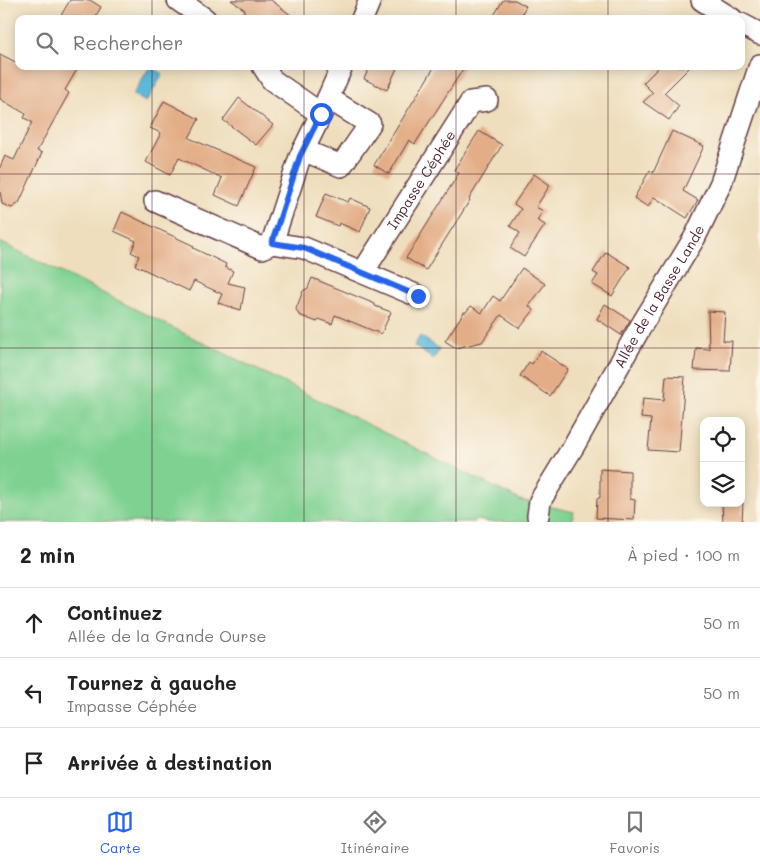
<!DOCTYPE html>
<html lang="fr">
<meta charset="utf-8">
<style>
:root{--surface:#fff;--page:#f6f6f6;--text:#222;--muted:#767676;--line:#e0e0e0;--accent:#2563eb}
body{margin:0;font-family:Mali,sans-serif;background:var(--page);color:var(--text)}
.controls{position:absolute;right:15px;bottom:15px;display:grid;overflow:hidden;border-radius:10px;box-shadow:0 2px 12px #0003}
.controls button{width:45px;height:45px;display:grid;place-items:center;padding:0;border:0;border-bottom:1px solid var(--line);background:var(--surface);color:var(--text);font:25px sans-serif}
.stop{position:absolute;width:15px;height:15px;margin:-11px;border:4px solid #2563eb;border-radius:50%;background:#fff}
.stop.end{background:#2563eb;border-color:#fff;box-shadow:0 1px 5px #0008}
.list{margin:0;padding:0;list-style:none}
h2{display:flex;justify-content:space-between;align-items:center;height:65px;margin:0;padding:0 20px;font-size:21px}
h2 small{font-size:16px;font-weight:400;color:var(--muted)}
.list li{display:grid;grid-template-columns:32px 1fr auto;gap:15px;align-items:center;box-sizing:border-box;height:70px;padding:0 20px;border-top:1px solid var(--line)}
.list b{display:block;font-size:19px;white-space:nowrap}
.list p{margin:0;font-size:16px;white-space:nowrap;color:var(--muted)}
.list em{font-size:16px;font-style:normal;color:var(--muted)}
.icon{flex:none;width:28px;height:28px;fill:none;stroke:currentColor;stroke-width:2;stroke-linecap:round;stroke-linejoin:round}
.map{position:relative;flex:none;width:760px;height:522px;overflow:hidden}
.search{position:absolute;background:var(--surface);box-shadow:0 2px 12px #0003;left:15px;right:15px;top:15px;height:55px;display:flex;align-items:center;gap:12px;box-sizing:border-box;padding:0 18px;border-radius:10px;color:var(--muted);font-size:19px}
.sheet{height:275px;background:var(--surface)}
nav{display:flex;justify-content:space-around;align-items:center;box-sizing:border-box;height:70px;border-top:1px solid var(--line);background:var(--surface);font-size:14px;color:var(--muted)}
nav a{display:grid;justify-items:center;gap:2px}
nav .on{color:var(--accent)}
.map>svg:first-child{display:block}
.green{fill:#7fd192;stroke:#64785e}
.water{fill:#5bb9d9;stroke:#526c82}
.building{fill:#e3ae87}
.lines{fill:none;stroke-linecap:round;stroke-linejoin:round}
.minor-casing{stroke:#633c41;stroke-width:24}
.minor{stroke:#fff;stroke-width:21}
.route{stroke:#2563eb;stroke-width:6}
.grid{fill:none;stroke:#4a1f2b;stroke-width:1;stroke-opacity:0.55}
.labels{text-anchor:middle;stroke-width:4;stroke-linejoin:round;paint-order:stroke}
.street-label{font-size:14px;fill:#4a1f2b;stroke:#fbf7ec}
</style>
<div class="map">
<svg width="760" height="522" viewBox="0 0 760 522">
<rect width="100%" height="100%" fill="#fbf7ec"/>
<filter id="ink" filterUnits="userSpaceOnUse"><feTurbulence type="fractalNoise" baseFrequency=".02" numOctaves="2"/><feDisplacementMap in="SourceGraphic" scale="10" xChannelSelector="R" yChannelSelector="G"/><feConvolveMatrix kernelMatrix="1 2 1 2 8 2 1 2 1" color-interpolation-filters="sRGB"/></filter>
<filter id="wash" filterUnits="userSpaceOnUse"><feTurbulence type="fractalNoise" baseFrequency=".0096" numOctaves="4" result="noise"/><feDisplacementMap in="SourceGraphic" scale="20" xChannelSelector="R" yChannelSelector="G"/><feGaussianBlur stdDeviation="1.12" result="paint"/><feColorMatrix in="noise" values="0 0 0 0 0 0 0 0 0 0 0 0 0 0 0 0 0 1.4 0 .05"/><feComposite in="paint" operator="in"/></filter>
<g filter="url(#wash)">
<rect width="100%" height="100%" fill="#efdebd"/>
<path class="green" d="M0,242L520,500L574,512L572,522H487L475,519L473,522H0Z"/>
<path class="water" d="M150,66L163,74L146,102L133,95Z
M420,336L440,349L433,359L414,346Z"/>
<g id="blocks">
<path class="building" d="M70,0H90L101,7L94,19H59Z
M231,0H271L296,19H240L245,10Z
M503,0H515L526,6L519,19H492Z
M0,54L19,64V66H79L65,90L69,93L37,151L42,153L19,203L12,208L2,204L0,191V167L5,156L14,160L32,122L24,118L26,114L0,99Z
M370,66H398L387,90L364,79Z
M435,66H465L415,144L409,140L389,174L374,165Z
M660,66H691L664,93L679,106L669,120L643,102L653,93L643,83Z
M239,98L273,125L256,145L223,120Z
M164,101L199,119L189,138L256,167L239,206L215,195L222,178L179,158L170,175L146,162L161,133L150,128Z
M479,131L502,145L469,199L470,200L426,270L406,258L459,173L454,170Z
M672,131L704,146L683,191L698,200L687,218L654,197L648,207L634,198L650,170L653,173Z
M534,174L550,185L536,207L543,211L537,220L545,225L524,257L510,248L520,233L510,226L521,209L514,204Z
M326,193L348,202L350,198L370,207L360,232L339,223L338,226L316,217Z
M122,212L194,246L193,248L226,264L225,267L233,271L228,283L245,287L241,310L218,303L222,294L194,281L189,291L135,265L139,256L131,252L136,241L114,231Z
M606,252L630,267L612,296L592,284L598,275L593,272Z
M522,268L545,284L529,306L534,310L520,328L501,315L482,342L456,348L445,341L464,312H466L471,306L482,313L493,296L500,301Z
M312,278L375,304V306L391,312L381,334L335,315L332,324L319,319L317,322L299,315L296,309L303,291L308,288Z
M605,304L630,320L621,335L597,319Z
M708,311L725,312L723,341H732L730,371L694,370L696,348L709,349Z
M541,351L568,369L550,396L520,376L529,362L532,364Z
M666,376L685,377L679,452L648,450L651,419L641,418L643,398L664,400Z
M600,469L630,471V499L635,500L634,520L596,518L597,498H600Z
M722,503H743L742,522H723Z"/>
</g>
</g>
<g filter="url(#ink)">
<use href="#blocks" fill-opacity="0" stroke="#633c41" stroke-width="1"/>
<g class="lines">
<g class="minor-casing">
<g id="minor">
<path d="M178,0L205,19"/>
<path d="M702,0L732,19"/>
<path d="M362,19L370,0"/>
<path d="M741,24L760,34"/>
<path d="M263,66L272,80L321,114"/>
<path d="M303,150L341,166L370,124L328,98"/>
<path d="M155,201L262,248L272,243L300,157L321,114L342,66"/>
<path d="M272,243L304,248L418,296"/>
<path id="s1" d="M363,272L471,102L487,100"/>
<path id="s2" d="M538,516L540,501L573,447L641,326L695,237L721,183L760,65"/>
</g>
</g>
<use href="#minor" class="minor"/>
</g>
</g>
<g class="lines" filter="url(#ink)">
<path class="route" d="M321,114L300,156L272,243L304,248L418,296"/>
</g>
<path class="grid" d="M152,0V19M304,0V19M456,0V19M608,0V19M152,66V522M304,66V522M456,66V522M608,66V522M0,174H760M0,348H760"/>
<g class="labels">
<g class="street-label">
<text dy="5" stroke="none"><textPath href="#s1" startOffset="109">Impasse Céphée</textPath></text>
<text dy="5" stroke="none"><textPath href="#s2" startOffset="252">Allée de la Basse Lande</textPath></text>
</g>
</g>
</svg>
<div class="controls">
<button><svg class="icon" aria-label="locate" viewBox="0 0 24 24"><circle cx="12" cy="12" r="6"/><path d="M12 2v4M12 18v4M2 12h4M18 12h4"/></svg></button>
<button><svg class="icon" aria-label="layers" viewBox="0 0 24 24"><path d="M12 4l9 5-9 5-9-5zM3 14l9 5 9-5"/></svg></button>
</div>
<div class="stop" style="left:321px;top:114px"></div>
<div class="stop end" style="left:418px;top:296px"></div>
<div class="search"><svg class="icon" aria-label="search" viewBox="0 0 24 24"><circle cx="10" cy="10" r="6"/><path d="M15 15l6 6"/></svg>Rechercher</div>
</div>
<section class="sheet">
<h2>2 min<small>À pied · 100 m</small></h2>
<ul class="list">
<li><svg class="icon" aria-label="ahead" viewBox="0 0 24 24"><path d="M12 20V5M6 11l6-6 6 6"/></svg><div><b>Continuez</b><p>Allée de la Grande Ourse</p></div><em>50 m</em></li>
<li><svg class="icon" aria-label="left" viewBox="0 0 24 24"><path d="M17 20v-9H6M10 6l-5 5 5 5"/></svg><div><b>Tournez à gauche</b><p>Impasse Céphée</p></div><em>50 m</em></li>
<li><svg class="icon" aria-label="arrive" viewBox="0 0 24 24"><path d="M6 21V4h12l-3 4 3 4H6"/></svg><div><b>Arrivée à destination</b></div></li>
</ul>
</section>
<nav>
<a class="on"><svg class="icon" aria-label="map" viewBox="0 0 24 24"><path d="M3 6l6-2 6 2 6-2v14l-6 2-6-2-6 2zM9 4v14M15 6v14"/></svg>Carte</a>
<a><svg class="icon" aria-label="directions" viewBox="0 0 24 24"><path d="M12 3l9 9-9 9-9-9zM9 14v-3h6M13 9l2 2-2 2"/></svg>Itinéraire</a>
<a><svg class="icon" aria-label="saved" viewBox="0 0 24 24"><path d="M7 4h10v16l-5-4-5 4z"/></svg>Favoris</a>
</nav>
